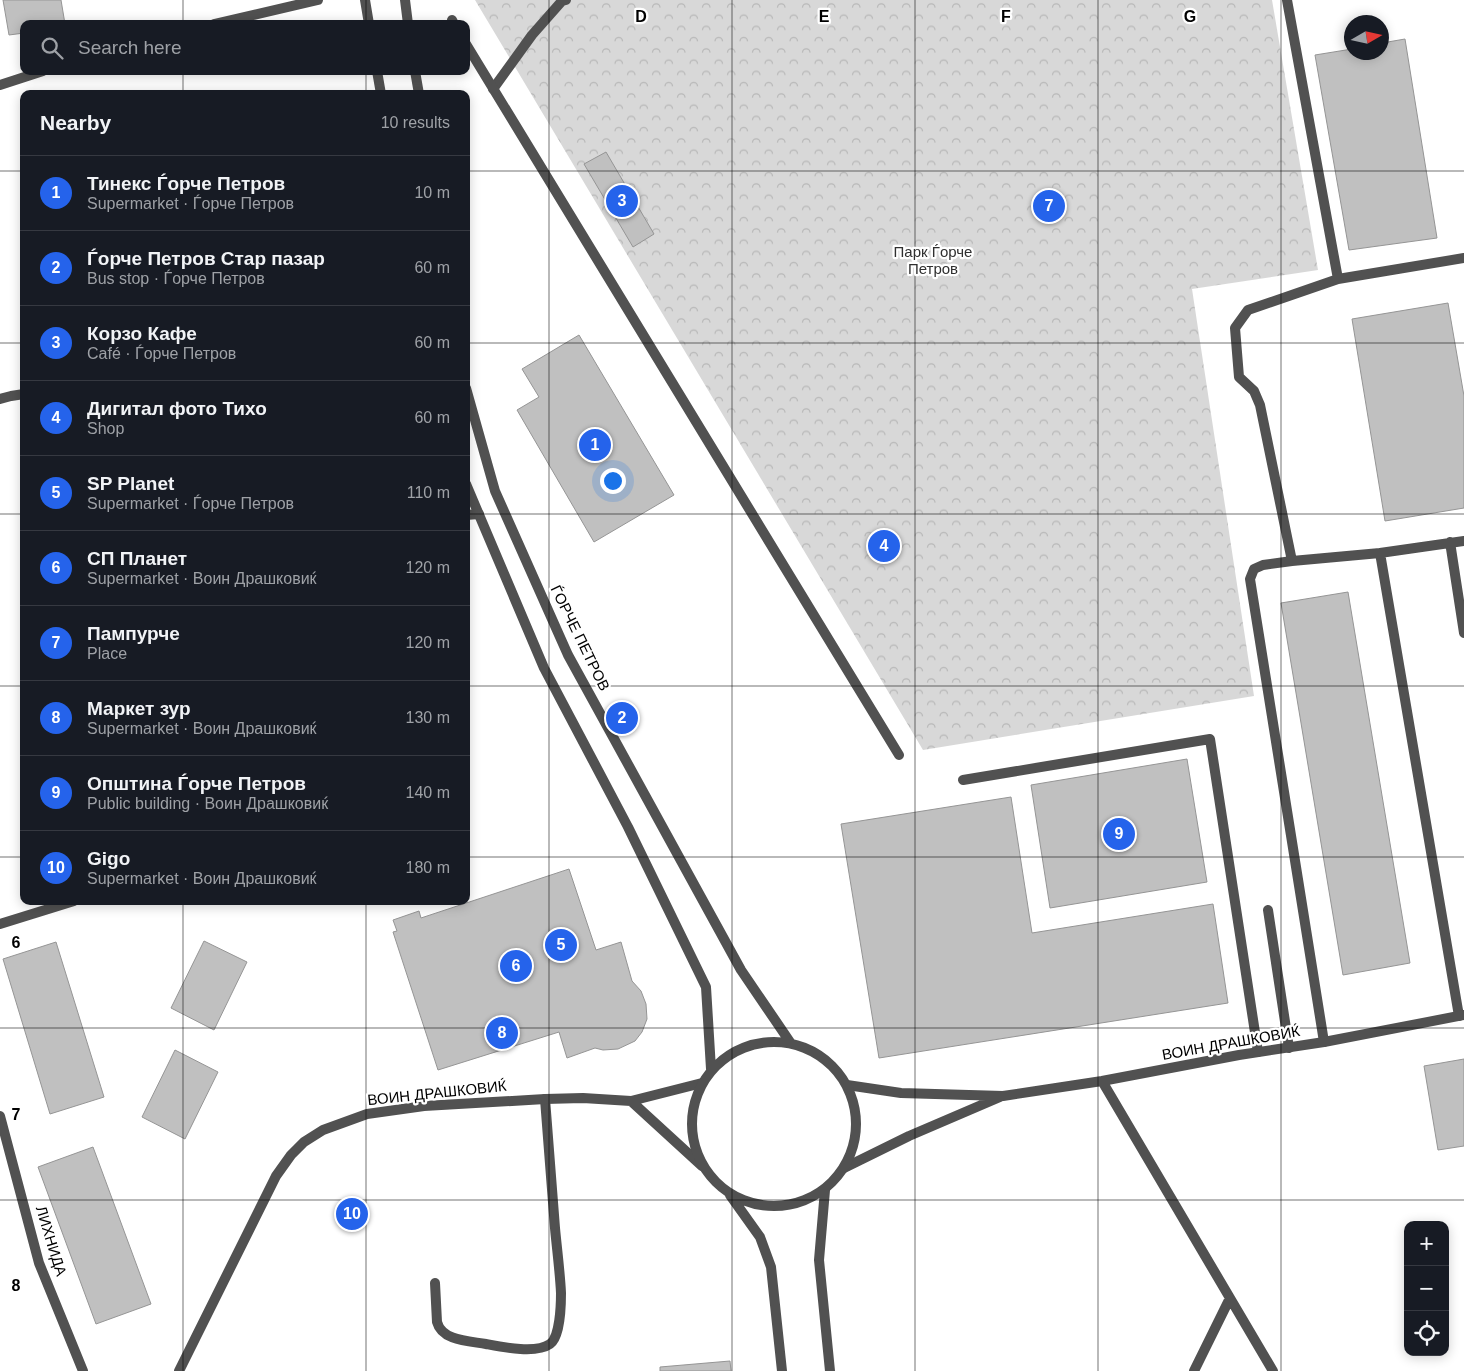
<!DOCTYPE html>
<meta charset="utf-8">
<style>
:root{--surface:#171b24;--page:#242831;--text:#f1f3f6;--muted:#9ea1a6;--line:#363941;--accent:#2563eb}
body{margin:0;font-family:Arial,sans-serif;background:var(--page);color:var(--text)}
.controls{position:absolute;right:15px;bottom:15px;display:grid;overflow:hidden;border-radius:10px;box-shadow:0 2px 12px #0003}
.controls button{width:45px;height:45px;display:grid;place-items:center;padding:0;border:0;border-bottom:1px solid var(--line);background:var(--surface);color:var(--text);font:25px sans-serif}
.compass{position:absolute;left:1344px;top:15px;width:45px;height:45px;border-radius:50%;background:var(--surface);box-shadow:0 2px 12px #0003;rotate:81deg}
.you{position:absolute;left:612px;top:480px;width:18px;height:18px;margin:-12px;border:4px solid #fff;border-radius:50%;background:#1a73e8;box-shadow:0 0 0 8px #1a73e833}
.badge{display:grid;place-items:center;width:32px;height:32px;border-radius:50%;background:var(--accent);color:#fff;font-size:16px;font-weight:700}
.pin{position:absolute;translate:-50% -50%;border:2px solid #fff;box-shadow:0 1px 5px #0006}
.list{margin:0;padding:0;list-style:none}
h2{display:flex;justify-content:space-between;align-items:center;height:65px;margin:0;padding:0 20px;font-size:21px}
h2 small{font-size:16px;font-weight:400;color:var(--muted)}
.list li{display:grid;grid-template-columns:32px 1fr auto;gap:15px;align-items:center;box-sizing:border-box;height:75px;padding:0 20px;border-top:1px solid var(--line)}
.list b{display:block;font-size:19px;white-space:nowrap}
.list p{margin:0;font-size:16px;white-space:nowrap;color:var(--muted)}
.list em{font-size:16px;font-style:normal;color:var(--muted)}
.icon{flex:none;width:28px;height:28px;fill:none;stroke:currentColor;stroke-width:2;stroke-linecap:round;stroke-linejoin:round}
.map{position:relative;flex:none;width:1464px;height:1371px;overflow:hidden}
.search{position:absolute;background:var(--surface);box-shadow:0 2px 12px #0003;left:20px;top:20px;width:450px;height:55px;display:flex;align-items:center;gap:12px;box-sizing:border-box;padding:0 18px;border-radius:10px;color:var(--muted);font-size:19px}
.panel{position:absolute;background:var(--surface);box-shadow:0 2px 12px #0003;left:20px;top:90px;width:450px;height:815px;border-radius:10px}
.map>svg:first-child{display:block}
.park{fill:url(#park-crowns)}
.building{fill:#c0c0c0;stroke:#959595}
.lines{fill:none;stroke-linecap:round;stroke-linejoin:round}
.service{stroke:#515151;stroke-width:10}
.pedestrian{stroke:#515151;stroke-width:10}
.minor{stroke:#515151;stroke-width:10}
.tertiary{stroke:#515151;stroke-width:10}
.grid{fill:none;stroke:#000;stroke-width:1;stroke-opacity:0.55}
.labels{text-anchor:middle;stroke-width:4.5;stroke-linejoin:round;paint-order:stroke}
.park-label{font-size:15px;fill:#2f2f2f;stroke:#fff}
.street-label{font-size:15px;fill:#000;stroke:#fff}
.grid-label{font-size:16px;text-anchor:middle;font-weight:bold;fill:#000;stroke:#fff;stroke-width:4.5;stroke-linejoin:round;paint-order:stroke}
</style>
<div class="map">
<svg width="1464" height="1371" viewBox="0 0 1464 1371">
<defs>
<pattern id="park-crowns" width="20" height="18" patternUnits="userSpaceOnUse" patternTransform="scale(1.25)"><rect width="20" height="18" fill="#d8d8d8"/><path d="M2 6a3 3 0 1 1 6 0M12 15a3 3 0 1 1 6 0" fill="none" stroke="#b8b8b8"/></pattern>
</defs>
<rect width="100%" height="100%" fill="#fff"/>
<path class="park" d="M475,0H1272L1318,270L1192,289L1254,696L923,750Z"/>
<path class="building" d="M3,0H61L65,24H24V33L9,35Z
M1405,39L1437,238L1349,250L1315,55L1352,49V52H1382V43Z
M606,152L654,234L633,247L584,164Z
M1448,303L1464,396V508L1385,521L1352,319Z
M579,335L674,495L594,542L517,410L539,397L522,369Z
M1348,592L1410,963L1343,975L1281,603Z
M1187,759L1207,882L1050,908L1031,785Z
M1011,797L1032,933L1213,904L1228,1003L879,1058L841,824Z
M569,869L596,950L621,942L632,981L641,991L646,1004L647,1019L642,1032L635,1041L618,1049L603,1050L595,1048L567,1058L559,1032L438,1070L393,932L397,931L393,920L419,911L421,918Z
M204,941L247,962L214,1030L171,1008Z
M56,942L104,1097L50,1114L3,959Z
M175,1050L218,1072L185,1139L142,1117Z
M1464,1059V1146L1438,1150L1424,1066Z
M93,1147L151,1304L96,1324L38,1167Z
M730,1361L731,1371H660V1367Z"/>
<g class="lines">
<path class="service" d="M1287,0L1338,279
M493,89L532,35L562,1L566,0
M0,399L11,396L24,394
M466,515L479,514
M1450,542L1464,633
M1380,553L1459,1016
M1292,561L1260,405L1254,391L1239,377L1235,328L1248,310L1338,279L1464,258
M963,780L1210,739L1258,1052
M1268,910L1289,1048
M1324,1042L1250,579L1254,569L1263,565L1292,561L1380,553L1464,541
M435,1283L437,1322C442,1341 469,1341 486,1344C502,1347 536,1354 550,1344C560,1337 561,1305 561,1293C560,1272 557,1250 555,1228C552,1185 548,1142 545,1099"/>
<path class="pedestrian" d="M452,20L454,24
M466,44L899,755"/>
<path class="minor" d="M214,24L318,0
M0,85L43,71
M0,924L74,901
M1102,1081L1273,1371
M847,1085L901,1093L1003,1096L1102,1081L1239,1055L1324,1042L1464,1015
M631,1101L702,1166
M0,1116L39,1263L83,1371
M844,1168L909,1136L1000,1097
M179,1371L276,1176L291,1155L304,1142L323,1130L367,1114L424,1106L545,1099L583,1098L631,1101L702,1083
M1194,1371L1230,1298"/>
<path class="tertiary" d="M365,0L369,24
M405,0L408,24
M377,71L381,94
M415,71L419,94
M466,388L495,491L568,655L741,970L790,1042
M466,484L544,668L628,827L706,987L711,1069
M692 1124a82 82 0 1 1 164 0a82 82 0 1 1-164 0Z
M825,1190L819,1260L830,1371
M730,1195L760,1237L771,1267L782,1371"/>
</g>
<path class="grid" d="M183,0V24M366,0V24M549,0V1371M732,0V1371M915,0V1371M1098,0V1371M1281,0V1371M183,71V94M366,71V94M0,171H24M466,171H1464M0,343H24M466,343H1464M0,514H24M466,514H1464M0,686H24M466,686H1464M0,857H24M466,857H1464M183,901V1371M366,901V1371M0,1028H1464M0,1200H1464"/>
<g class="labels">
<g class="park-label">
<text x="933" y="257">Парк Ѓорче<tspan x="933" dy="17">Петров</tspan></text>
</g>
<g class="street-label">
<text transform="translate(580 638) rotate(64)" y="5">ЃОРЧЕ ПЕТРОВ</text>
<text transform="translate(1231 1043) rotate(-10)" y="5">ВОИН ДРАШКОВИЌ</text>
<text transform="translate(437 1093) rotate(-6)" y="5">ВОИН ДРАШКОВИЌ</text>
<text transform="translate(51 1241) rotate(73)" y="5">ЛИХНИДА</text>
</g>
</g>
<g class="grid-label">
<text x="641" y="22">D</text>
<text x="824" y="22">E</text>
<text x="1006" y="22">F</text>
<text x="1190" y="22">G</text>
<text x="16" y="948">6</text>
<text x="16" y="1120">7</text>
<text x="16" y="1291">8</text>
</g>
</svg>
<div class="controls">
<button>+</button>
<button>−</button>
<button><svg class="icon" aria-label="locate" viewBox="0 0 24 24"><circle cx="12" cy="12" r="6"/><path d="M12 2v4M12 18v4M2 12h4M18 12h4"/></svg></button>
</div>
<svg class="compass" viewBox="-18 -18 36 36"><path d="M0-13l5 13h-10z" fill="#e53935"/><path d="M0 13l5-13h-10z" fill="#9ea1a6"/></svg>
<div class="you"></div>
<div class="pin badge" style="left:595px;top:445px">1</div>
<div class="pin badge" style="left:622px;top:718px">2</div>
<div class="pin badge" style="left:622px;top:201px">3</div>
<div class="pin badge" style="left:884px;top:546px">4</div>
<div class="pin badge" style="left:561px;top:945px">5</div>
<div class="pin badge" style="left:516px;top:966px">6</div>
<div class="pin badge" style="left:1049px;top:206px">7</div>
<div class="pin badge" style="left:502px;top:1033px">8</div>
<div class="pin badge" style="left:1119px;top:834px">9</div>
<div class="pin badge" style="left:352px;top:1214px">10</div>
<div class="search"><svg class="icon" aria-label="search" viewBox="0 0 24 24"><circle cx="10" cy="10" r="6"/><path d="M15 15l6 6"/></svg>Search here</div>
<section class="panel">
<h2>Nearby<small>10 results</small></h2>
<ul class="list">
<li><span class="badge">1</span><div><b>Тинекс Ѓорче Петров</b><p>Supermarket · Ѓорче Петров</p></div><em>10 m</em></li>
<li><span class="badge">2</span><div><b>Ѓорче Петров Стар пазар</b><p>Bus stop · Ѓорче Петров</p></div><em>60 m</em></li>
<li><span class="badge">3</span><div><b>Корзо Кафе</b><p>Café · Ѓорче Петров</p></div><em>60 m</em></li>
<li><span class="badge">4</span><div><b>Дигитал фото Тихо</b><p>Shop</p></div><em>60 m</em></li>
<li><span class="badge">5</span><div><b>SP Planet</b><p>Supermarket · Ѓорче Петров</p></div><em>110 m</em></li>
<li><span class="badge">6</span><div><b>СП Планет</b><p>Supermarket · Воин Драшковиќ</p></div><em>120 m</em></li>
<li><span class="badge">7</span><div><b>Пампурче</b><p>Place</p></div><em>120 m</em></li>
<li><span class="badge">8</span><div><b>Маркет зур</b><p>Supermarket · Воин Драшковиќ</p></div><em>130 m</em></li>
<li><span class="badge">9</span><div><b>Општина Ѓорче Петров</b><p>Public building · Воин Драшковиќ</p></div><em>140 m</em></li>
<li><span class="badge">10</span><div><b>Gigo</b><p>Supermarket · Воин Драшковиќ</p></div><em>180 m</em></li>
</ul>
</section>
</div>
